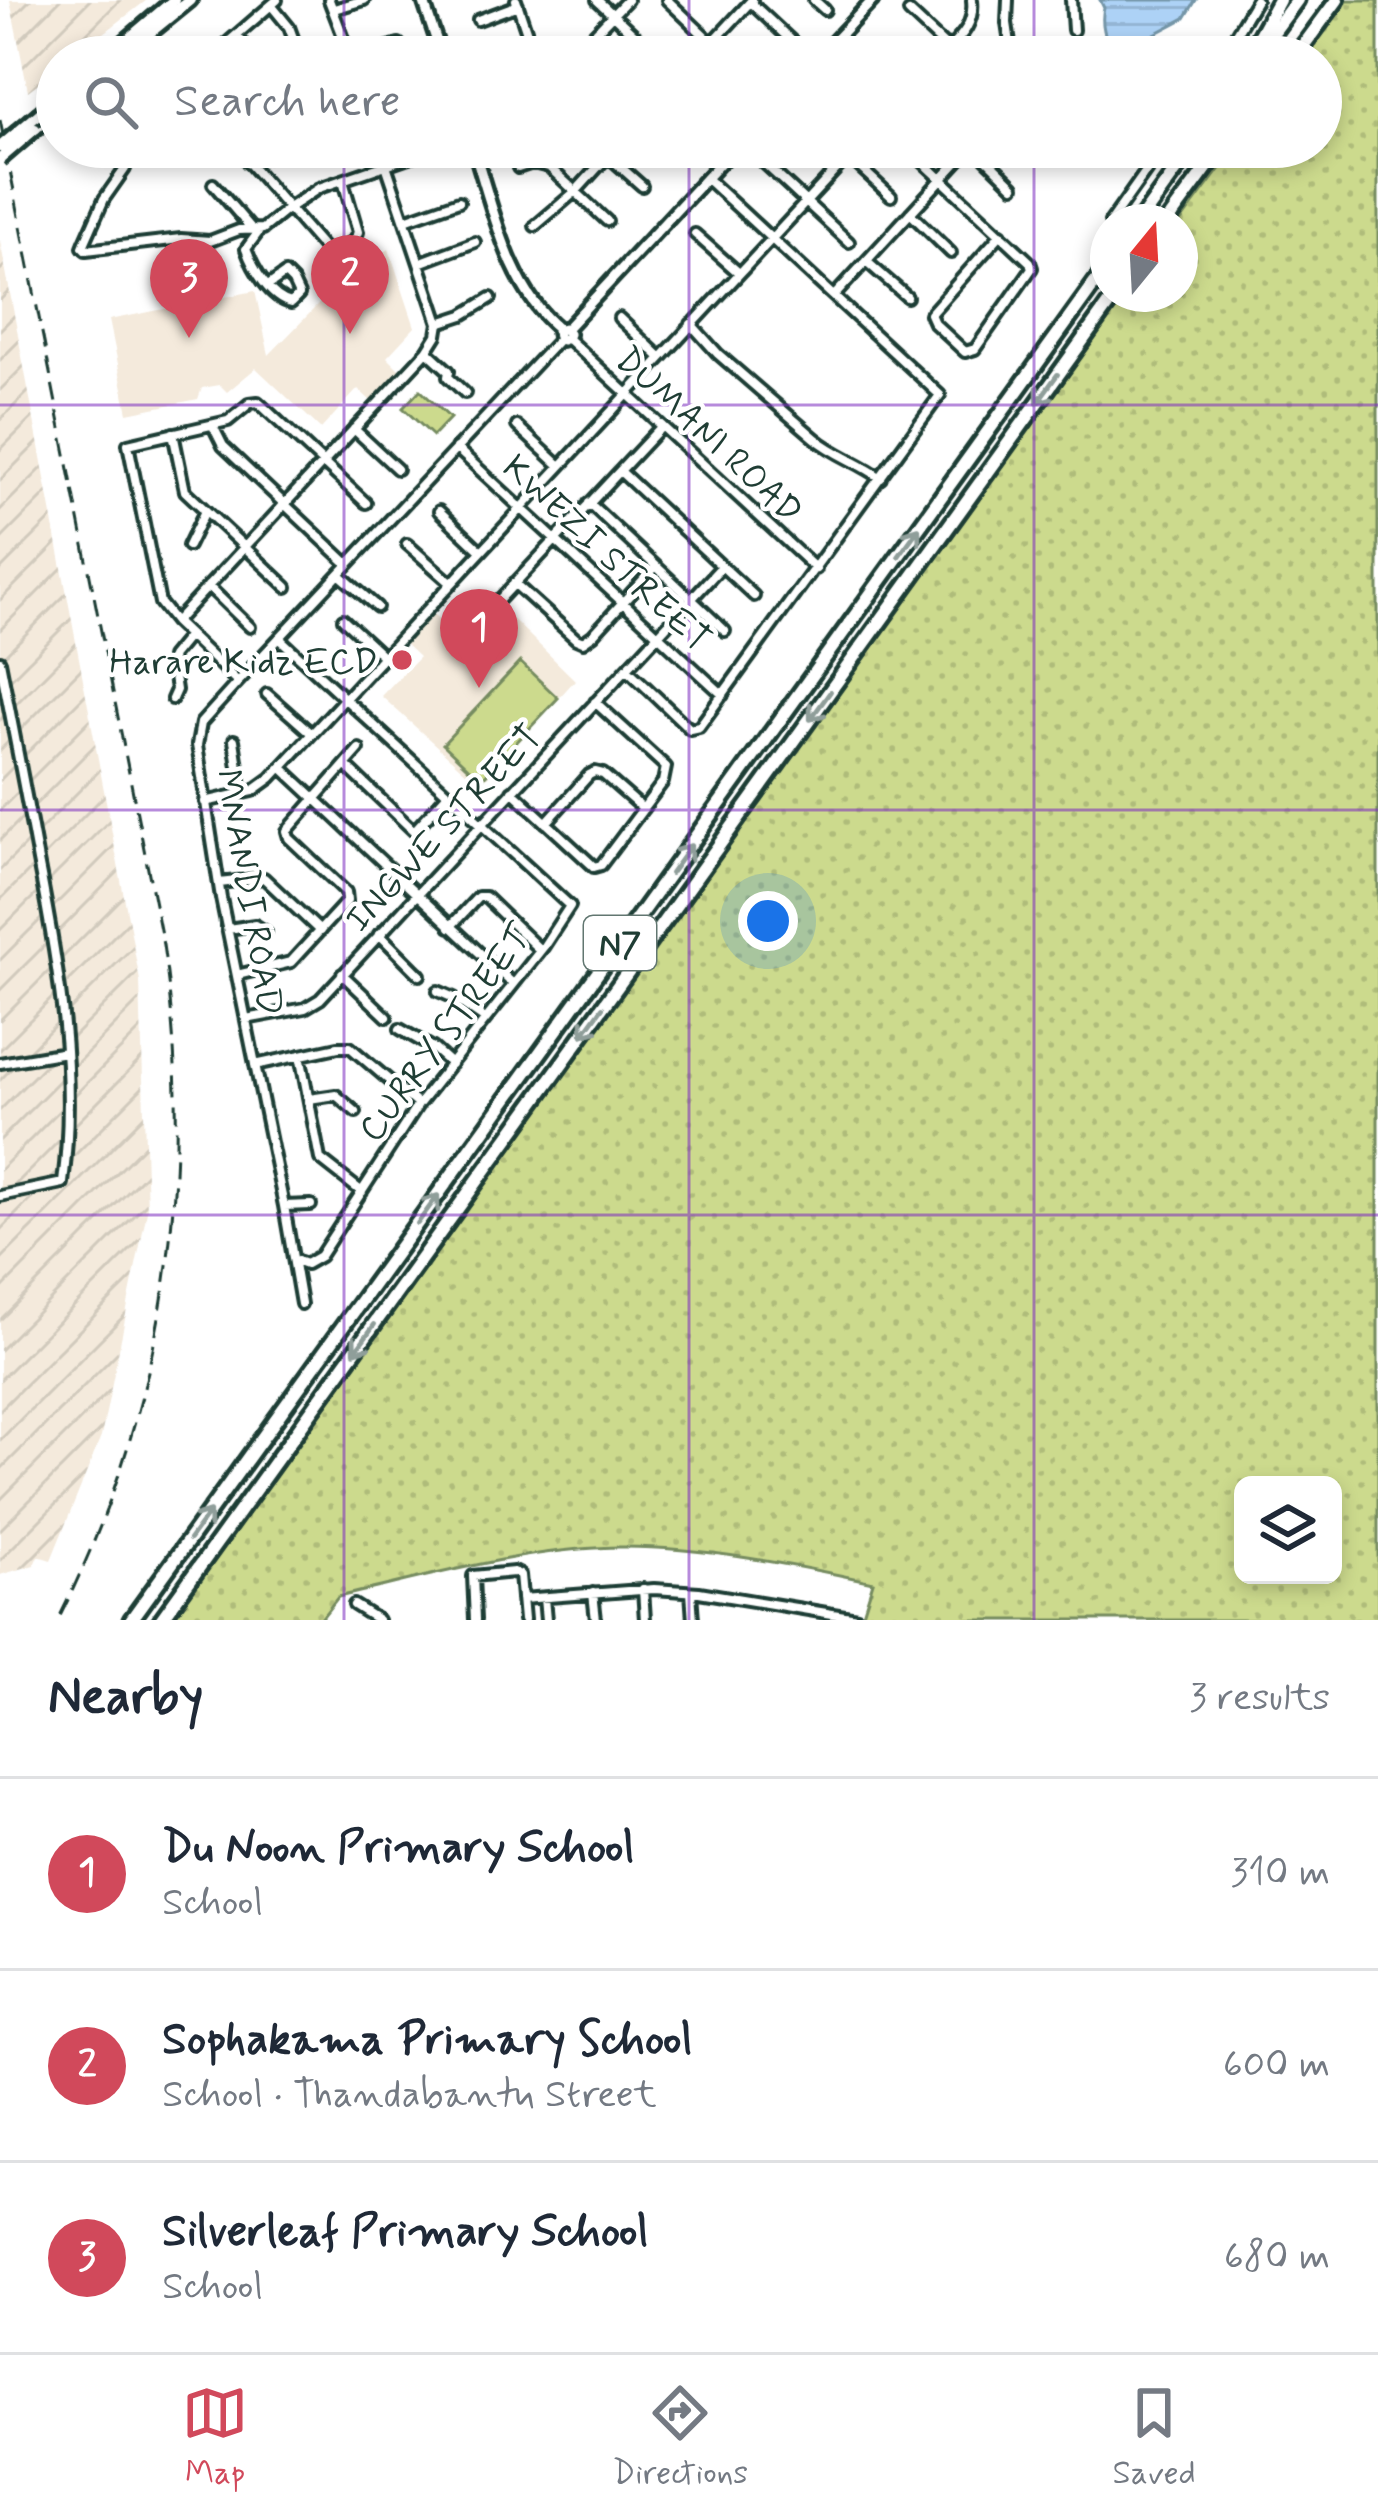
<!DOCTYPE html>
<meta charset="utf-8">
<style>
:root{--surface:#fff;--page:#f6f6f7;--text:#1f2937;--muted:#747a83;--line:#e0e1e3;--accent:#d1495b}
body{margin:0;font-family:Mynerve,sans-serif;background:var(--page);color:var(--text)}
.controls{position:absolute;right:36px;bottom:36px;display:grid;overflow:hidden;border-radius:18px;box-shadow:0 6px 18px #0003}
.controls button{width:108px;height:108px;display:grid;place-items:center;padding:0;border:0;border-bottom:3px solid var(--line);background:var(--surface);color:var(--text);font:60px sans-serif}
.compass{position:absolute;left:1090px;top:204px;width:108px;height:108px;border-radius:50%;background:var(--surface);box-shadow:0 6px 18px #0003;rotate:18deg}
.you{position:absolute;left:768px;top:921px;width:42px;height:42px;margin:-30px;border:9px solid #fff;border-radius:50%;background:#1a73e8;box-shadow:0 0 0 18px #1a73e833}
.badge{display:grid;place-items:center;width:78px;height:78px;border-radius:50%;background:var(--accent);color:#fff;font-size:39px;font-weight:700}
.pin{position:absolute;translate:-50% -99px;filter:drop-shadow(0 3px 6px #0008)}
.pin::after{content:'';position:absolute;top:63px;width:42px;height:36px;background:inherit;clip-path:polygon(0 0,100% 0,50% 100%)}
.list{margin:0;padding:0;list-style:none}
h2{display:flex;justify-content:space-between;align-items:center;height:156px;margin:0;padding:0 48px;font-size:51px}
h2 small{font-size:39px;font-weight:400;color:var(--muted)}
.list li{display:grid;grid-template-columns:78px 1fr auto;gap:36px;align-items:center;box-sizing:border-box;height:192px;padding:0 48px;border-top:3px solid var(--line)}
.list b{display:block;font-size:45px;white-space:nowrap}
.list p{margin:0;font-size:39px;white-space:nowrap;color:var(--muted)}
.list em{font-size:39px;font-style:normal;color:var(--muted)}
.icon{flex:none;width:66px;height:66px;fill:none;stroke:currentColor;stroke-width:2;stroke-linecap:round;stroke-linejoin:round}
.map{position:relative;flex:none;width:1378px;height:1620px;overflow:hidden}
.search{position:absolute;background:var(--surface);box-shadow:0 6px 18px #0003;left:36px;right:36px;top:36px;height:132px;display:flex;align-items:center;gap:30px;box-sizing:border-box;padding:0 42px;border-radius:66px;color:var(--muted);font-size:45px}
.sheet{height:732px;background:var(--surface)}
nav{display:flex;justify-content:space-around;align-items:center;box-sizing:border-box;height:168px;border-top:3px solid var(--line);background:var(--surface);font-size:33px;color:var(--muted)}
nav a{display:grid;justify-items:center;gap:6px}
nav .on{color:var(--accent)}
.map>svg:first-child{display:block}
.built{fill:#f4eadc}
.industrial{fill:url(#industrial-furrows)}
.grass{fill:url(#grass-dots);stroke:#768c60;stroke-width:3;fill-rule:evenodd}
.pitch{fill:#ccda8d;stroke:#768c60;stroke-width:3}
.water{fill:url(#water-rules);stroke:#7496a8;stroke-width:3}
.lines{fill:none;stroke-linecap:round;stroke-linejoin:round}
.street-casing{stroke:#1f3d34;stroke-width:16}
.secondary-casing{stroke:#1f3d34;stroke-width:18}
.primary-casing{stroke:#1f3d34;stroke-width:20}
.highway-casing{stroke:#1f3d34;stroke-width:21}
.street{stroke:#fff;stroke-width:8}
.secondary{stroke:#fff;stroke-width:9}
.primary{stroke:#fff;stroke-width:10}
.highway{stroke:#fff;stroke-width:12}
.rail{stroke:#1f3d34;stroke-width:3;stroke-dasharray:18 9;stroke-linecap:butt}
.primary-bridge-casing{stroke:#1f3d34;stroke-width:20;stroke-linecap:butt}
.primary-bridge{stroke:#fff;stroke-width:10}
.oneway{stroke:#8f9e9a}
.grid{fill:none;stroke:#7b2cbf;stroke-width:3;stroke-opacity:0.55}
.poi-dot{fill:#d1495b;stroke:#fff;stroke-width:4.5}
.labels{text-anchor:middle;stroke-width:9;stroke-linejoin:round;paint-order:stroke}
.shield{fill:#fff;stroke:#627771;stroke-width:3}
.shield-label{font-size:33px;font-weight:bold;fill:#1f3d34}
.street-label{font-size:36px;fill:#1f3d34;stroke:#fff}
.poi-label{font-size:36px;fill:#1f3d34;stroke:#fff;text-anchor:end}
</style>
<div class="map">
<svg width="1378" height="1620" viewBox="0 0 1378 1620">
<defs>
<pattern id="industrial-furrows" width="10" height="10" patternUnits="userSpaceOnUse" patternTransform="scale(3)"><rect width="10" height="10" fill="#f4eadc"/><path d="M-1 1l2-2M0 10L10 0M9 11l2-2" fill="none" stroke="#d1cabd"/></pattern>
<pattern id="grass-dots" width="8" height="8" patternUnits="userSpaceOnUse" patternTransform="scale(3)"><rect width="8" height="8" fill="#ccda8d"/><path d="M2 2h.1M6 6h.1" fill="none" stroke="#afbc7a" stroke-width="1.8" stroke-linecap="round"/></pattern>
<pattern id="water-rules" width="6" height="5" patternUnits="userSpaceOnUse" patternTransform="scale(3)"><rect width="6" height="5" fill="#add2f6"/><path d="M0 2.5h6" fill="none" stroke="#94b5d4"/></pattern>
</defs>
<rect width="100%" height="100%" fill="#fff"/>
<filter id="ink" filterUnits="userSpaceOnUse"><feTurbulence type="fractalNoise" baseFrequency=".00833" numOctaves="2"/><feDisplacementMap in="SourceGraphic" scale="24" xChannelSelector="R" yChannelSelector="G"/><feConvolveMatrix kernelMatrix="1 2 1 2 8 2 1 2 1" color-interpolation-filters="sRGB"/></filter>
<g filter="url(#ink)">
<path class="built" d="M389,249L415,327L387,357L400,370L371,401L358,389L321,429L256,368L227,392L220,385L202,388L198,399L128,413L109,320L255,291L269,355L348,274L369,256L374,259Z
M483,590L575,680L480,785L381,696L419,657L404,643L432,613L447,627Z"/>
<path class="industrial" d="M10,0H147L73,57H57V69L28,91Z
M0,240L140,981L147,1211L101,1437L51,1560L38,1556L34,1565L0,1575Z"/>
<path class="grass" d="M1346,0H1378V1620H861L873,1582C794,1565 699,1546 618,1547C523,1549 430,1576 338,1597L320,1620H172L1127,294H1180V222L1236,147H1321V57H1303ZM1243,1485H1333V1575H1243Z"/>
<path class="pitch" d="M420,390L450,418L433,436L403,408Z
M520,662L558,698L481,780L443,744Z"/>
<path class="water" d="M1100,0H1196L1185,18L1155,34L1152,39L1117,50C1103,43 1101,20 1104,8Z"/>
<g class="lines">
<g class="street-casing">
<path id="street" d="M329,0L351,57
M516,0L535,57
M597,0L658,57
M667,0L727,57
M814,0L825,10
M1008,0L1007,23L1012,57
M1071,0L1073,30
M750,2L794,43
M271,5L289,27L300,57
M334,9L364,0
M909,12L957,57
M478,20L518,5
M237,35L252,57
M583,43L589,57
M872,51L878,57
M211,57L277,0
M355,57L399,44
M540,57L589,39L627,0
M699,57L752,0
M941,57C958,39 975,27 972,0
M1222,57L1256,0
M235,147L339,266
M598,147L642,186
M838,147L891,196
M907,147L1030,262L1032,268L975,349L965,352L934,323L930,314L1001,234
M974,147L1014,186
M248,163L277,152L281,147
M764,163L849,242
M518,168L533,163L549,167L607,221
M125,169L104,199L85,242L83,247L86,250L181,239L210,241L239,230L263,229L290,207L319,188L438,147
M213,184L250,227
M910,213L951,253
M405,220L459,201
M1110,222L1163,147
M535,226L576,191L616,147
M260,230L246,249C253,269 270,298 291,303L299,295L293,282L285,274L268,286
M695,234L739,273
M331,256L355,239L358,232L343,181
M866,261L907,297
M419,263L475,242
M834,296L971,147
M619,318L660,357
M439,323L463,315L491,298
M691,324L718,354L815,438C835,455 859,462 881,478
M567,338L816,569
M427,351L449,371L448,377L465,393
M213,426L223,446L348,564
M517,426L560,466
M354,429L397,469
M173,433L185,491L287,587
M128,444L228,421L250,403L258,402L366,503
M128,444L160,603L175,622L238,682
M456,448L723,695
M620,471L754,596
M589,503L725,631
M439,511L481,551
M407,544L451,583
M188,546L205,511
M339,574L377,607
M514,583L576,639L583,642L593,635L655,567
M208,586L250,627
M500,599L662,426
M343,619L383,656
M175,622L427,351L437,335L439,323L380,147
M279,638L570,906L544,946L418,1105L320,1256L306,1264L295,1260
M0,661C13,728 26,794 38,861C59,968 77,1075 63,1183L0,1196
M627,669L690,729L699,727L940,395L706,178
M267,694L311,733
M172,699L176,690L171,657L189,635
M234,740L242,794
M345,765L414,831L448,794
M281,767L513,984
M512,791L591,864L594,867L601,865L663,782L666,767L595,702
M205,802L253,791L271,778L857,147
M546,823L589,775L595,772L603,774L643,809
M219,883L264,878L320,931
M450,927L478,897H485L540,950
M228,929L255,925L266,932
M379,934L420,975
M342,974L387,1017
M237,975L291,962L347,901L346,892L289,838L287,831L359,749
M438,991L454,998L485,1019
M246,1019L305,1008L320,999L722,566
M400,1029L433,1048L451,1064
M300,1055L320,1159L362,1192
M0,1063L66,1052
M255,1065L338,1047H350L418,1105
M309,1099L336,1095L356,1112
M284,1206L311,1205
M301,1304L284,1206L221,898L197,745L201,723L238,682L559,339
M643,1589L645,1620
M691,1592L693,1620
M593,1593L596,1620
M544,1598L546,1620
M522,1599L654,1589L699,1592L857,1618
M354,1605L378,1620
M475,1620L473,1576L514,1572L520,1575L524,1620"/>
</g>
<g class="secondary-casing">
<path id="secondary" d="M423,0L442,57
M819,57L873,0
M473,147C493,207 508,288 559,329
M564,328L569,334L567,338L562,340L558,337L557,331Z
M566,329L735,147"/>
</g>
<g class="primary-casing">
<path id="primary" d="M107,57L174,0
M120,57L190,0
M39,114L57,99
M35,129L57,110"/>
</g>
<g class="highway-casing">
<path id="highway" d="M1248,56L1279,0
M1255,57L1297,0
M1295,57L1337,0
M1139,222L1193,147
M1167,222L1222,147
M131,1620L1108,265
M161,1620L1116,294"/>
</g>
<use href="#street" class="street"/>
<use href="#secondary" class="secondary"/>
<use href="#primary" class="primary"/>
<use href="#highway" class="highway"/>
<path class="rail" d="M0,120L163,945C198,1177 164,1410 58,1620"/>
<g class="primary-bridge-casing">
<path id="primary-bridge" d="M0,147L39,114
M0,159L35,129"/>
</g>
<use href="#primary-bridge" class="primary-bridge"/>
</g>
<defs><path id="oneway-shaft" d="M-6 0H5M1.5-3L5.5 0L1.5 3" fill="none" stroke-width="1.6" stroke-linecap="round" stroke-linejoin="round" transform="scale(3)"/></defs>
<g class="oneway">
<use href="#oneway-shaft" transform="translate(1047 389) rotate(126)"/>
<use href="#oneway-shaft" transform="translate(909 542) rotate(-54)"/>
<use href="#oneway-shaft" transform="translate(820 706) rotate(126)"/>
<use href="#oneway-shaft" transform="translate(681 859) rotate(-54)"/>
<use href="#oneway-shaft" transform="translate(592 1022) rotate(126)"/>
<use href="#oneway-shaft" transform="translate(428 1209) rotate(-54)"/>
<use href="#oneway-shaft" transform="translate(364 1339) rotate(126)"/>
<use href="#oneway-shaft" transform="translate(200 1525) rotate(-54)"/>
</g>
</g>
<path class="grid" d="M344,0V57M689,0V57M1034,0V57M344,147V1620M689,147V1620M1034,147V1620M0,405H1378M0,810H1378M0,1215H1378"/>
<circle class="poi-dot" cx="402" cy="660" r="12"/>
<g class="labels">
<rect class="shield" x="584" y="916" width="72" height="54" rx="9"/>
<g class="shield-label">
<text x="620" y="955">N7</text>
</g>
<g class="street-label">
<text transform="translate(710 434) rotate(43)" y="13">DUMANI ROAD</text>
<text transform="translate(608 552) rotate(43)" y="13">KWEZI STREET</text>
<text transform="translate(442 827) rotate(-47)" y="13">INGWE STREET</text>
<text transform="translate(251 892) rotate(80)" y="13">MNANDI ROAD</text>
<text transform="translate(444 1032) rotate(-53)" y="13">CURRY STREET</text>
</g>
<g class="poi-label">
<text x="378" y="673">Harare Kidz ECD</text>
</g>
</g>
</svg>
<div class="controls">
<button><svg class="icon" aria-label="layers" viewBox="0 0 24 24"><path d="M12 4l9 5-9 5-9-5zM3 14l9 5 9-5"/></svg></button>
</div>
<svg class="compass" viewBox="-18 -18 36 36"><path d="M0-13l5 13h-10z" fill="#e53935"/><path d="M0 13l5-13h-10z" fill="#747a83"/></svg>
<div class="you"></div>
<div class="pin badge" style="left:479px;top:688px">1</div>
<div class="pin badge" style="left:350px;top:334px">2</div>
<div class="pin badge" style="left:189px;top:338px">3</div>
<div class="search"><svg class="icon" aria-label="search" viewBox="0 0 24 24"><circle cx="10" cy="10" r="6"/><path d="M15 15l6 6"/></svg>Search here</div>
</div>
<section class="sheet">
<h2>Nearby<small>3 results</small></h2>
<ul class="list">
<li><span class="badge">1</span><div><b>Du Noon Primary School</b><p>School</p></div><em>310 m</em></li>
<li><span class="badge">2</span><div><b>Sophakama Primary School</b><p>School · Thandabantu Street</p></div><em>600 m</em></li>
<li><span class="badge">3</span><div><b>Silverleaf Primary School</b><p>School</p></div><em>680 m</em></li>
</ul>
</section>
<nav>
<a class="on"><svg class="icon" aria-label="map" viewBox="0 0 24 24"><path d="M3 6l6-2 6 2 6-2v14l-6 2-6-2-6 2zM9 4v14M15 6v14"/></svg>Map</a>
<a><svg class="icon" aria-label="directions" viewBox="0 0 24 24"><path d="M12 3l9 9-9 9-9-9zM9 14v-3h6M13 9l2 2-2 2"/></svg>Directions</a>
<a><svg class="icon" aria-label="saved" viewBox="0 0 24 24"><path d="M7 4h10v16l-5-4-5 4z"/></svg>Saved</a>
</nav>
